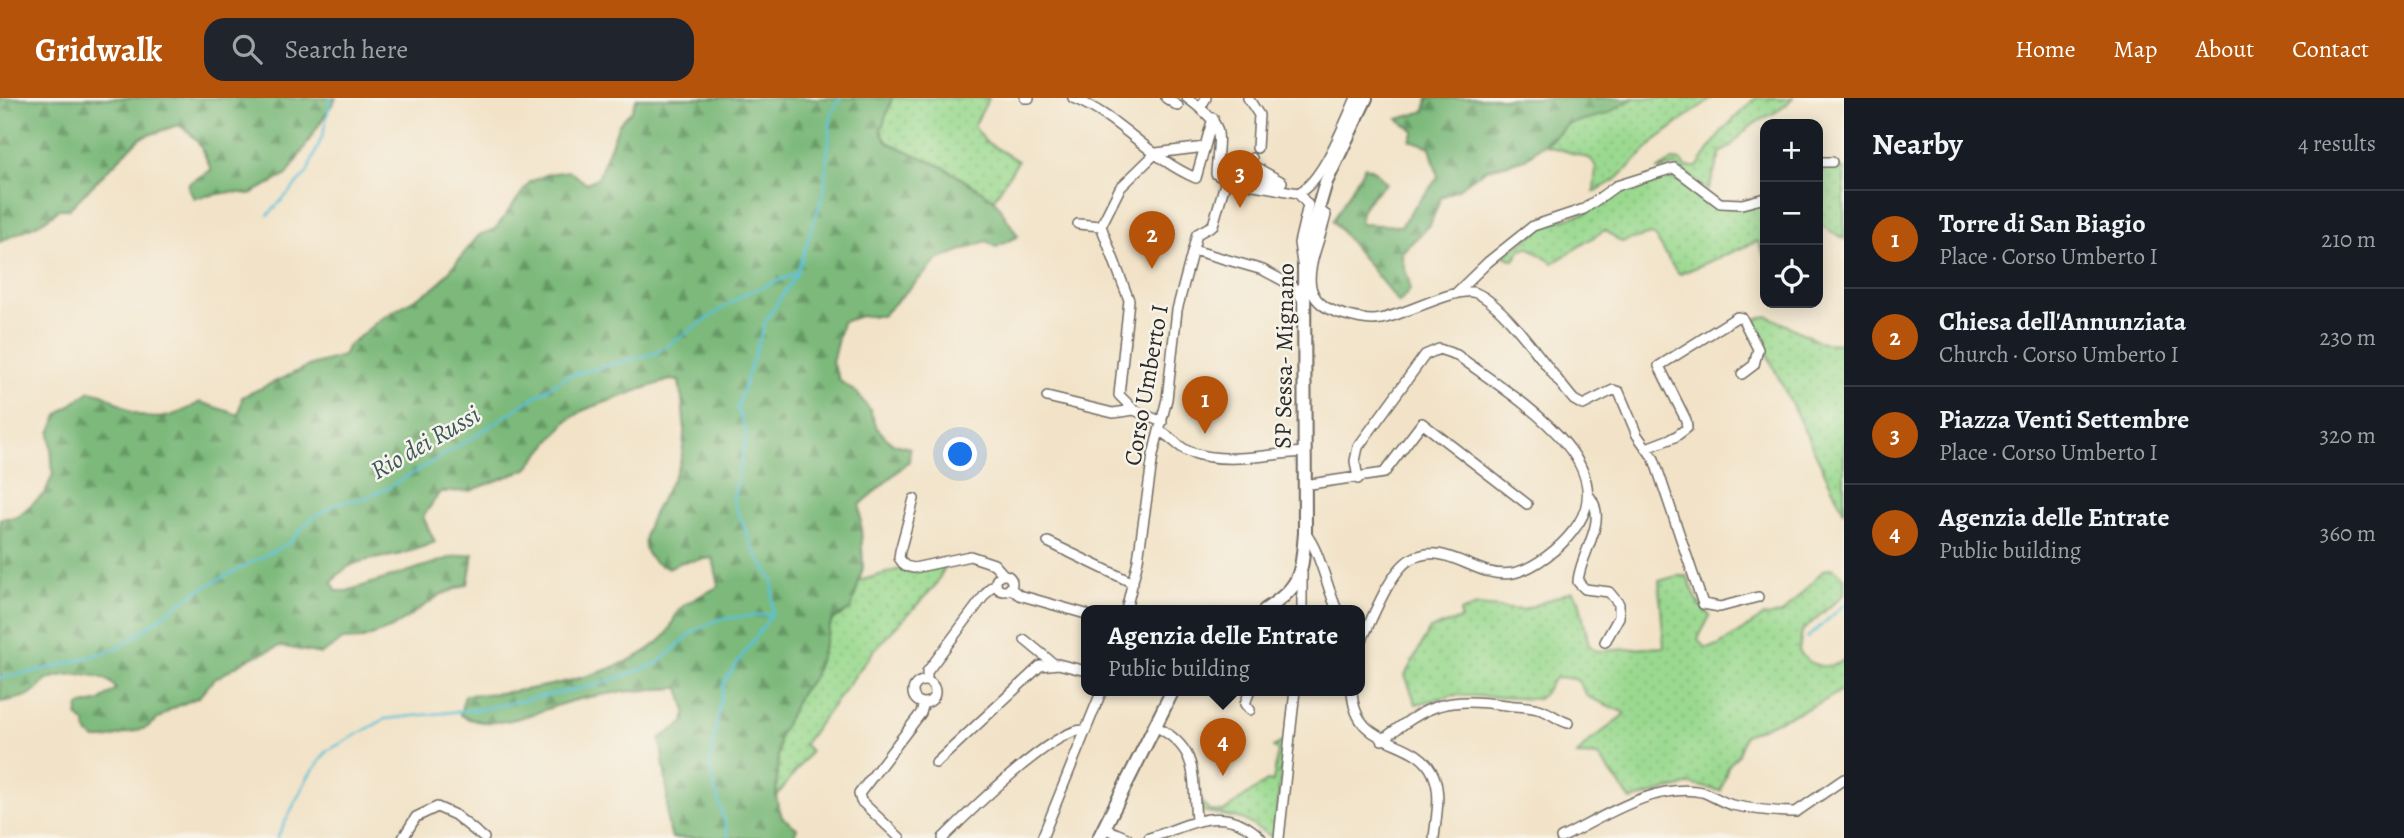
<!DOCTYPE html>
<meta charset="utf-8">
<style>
:root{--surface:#171b24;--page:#20242c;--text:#f1f3f6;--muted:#9ea1a6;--line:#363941;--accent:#b45309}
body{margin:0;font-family:Alegreya,serif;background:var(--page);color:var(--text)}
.controls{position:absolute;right:21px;top:21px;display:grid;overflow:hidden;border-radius:14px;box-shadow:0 4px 18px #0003}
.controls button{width:63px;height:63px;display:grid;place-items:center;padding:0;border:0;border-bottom:2px solid var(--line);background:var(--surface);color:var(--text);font:35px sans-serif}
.you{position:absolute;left:961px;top:357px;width:24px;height:24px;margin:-18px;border:5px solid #fff;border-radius:50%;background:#1a73e8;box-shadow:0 0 0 10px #1a73e833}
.badge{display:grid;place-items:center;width:46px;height:46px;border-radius:50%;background:var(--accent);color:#fff;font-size:23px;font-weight:700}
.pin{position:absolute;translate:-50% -58px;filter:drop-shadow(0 2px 4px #0008)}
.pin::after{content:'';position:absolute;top:37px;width:24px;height:21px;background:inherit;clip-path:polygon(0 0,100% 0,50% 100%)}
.popup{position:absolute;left:1081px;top:507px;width:284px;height:91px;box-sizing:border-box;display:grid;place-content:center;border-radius:14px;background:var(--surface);filter:drop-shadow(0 2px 5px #0005);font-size:23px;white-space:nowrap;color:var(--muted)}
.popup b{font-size:26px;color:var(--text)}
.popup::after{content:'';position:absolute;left:50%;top:100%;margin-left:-14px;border:14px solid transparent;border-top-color:var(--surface)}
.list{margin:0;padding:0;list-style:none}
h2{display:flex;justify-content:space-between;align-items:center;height:91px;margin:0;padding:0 28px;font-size:30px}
h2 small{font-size:23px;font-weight:400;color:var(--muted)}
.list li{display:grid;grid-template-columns:46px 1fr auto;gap:21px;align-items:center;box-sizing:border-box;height:98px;padding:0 28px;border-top:2px solid var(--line)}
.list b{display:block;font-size:26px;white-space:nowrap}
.list p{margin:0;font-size:23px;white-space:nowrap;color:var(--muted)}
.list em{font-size:23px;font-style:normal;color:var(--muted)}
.icon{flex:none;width:38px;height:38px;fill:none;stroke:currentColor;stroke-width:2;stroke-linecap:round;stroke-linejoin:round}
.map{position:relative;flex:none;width:1844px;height:740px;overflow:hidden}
header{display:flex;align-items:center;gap:42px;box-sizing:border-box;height:98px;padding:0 35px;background:var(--accent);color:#fff}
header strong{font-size:33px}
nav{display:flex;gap:38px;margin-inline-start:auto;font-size:24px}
.search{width:490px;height:63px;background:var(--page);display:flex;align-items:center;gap:18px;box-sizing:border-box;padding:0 24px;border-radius:21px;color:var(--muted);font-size:26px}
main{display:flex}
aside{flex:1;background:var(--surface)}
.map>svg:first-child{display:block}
.grass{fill:url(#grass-dots);stroke:#62825d;stroke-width:2}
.forest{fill:url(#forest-firs);stroke:#537252;stroke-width:2}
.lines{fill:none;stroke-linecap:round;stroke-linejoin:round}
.stream{stroke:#5ac1d7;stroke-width:2.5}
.street-casing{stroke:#716b62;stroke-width:12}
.secondary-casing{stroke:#716b62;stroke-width:16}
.street{stroke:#fff;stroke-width:9}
.secondary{stroke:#fff;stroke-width:12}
.labels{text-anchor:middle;stroke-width:5;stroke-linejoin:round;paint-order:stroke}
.street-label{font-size:24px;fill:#2b2b2b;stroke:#f7f3e8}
.water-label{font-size:26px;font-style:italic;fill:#39585f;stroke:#f7f3e8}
</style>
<header>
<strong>Gridwalk</strong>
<div class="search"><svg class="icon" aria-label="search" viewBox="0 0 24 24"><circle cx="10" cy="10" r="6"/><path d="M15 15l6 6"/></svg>Search here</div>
<nav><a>Home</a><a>Map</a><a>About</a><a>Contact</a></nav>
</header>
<main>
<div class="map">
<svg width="1844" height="740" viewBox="0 0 1844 740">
<defs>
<pattern id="grass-dots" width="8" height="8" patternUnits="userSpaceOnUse" patternTransform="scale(1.75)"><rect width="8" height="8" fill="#9ad98f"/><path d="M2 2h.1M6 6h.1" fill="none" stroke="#85ba7c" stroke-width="1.8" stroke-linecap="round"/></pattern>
<pattern id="forest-firs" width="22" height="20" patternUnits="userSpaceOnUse" patternTransform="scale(1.75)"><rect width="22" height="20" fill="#7bb97a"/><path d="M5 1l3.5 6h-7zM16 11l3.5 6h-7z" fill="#659764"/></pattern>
</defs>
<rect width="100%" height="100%" fill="#f7f3e8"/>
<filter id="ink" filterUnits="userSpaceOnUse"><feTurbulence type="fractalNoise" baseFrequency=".0143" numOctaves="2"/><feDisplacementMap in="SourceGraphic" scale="14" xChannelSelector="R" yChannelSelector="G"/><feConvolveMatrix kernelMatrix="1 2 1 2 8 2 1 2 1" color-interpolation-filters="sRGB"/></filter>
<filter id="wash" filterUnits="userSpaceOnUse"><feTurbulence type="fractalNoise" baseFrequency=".00686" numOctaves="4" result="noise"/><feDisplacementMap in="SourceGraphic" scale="28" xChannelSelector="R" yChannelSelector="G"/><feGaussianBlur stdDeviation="1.57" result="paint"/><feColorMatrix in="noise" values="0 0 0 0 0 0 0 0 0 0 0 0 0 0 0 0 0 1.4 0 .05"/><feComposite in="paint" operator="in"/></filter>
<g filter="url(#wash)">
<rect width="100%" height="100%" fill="#f2e3c8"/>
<path class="grass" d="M892,0H989L974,28L985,43L1018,63L994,101L943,69L887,44L881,33Z
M1634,0H1712L1658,40L1617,81L1594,94L1596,69L1591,61L1546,47L1568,26L1607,16Z
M1755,0H1793C1778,18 1757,19 1742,36C1734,44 1732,50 1721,54L1708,92L1676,68L1657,72L1673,62L1681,63L1685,69H1697L1722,33Z
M1822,67L1844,71V141L1818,126V68Z
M1657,80C1706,79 1703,125 1765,105V159L1758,143L1680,176C1666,165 1665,147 1651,136L1621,144L1605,132L1553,165L1528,149L1521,152L1514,162L1504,158L1547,126L1586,115L1611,97Z
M1768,218L1822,245L1844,246V414L1754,229L1758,220Z
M947,465L935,488L875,551L804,646L811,653L776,699L779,638L800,596L814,578L832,522L851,511L859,483L900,471L910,475Z
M1833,470L1844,479V496L1802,533L1799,553C1809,569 1829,573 1844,562V591L1822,604L1745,637L1738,657L1728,668L1721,693L1690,686L1631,702L1598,658L1577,657C1589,640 1610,631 1625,615L1588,599L1577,582C1547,573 1555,587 1538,601L1454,597L1416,606L1405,577L1430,531L1461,521L1460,514L1477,508L1523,512L1572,493L1579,502L1589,547L1597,553L1664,549L1659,483L1677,478H1687L1699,506L1710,518L1698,541L1705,550L1718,548L1764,518L1782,516L1824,472Z
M1284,643L1274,740L1242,721L1201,713L1200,703L1210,713L1223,714L1267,683L1273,684L1278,653L1273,649Z"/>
<path class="forest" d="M0,0H336L287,77L250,96L231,94L194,100L188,90L189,85L211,72C204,54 197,36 178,27L140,40L69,111H59C42,128 21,132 0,144Z
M637,0H892L881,33L887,44L943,69L994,101L1018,138L996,149L986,143L939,161L882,218H861L842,224L832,265L840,283L857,295L870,312L877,330L891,345L910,350L909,363L860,407L863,470L851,511L832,522L814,578L800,596L779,639L776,699L782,719L797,730L793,740H672L667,722V690L660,640L684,625L686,613L679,590C645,592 609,594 576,602C538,611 498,637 460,617L465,597C519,596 626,579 665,538C672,531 673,517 681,510C691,501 707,495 719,488L713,460L682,464L668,470C613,454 671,395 680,365C687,341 684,307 679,283L670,282L642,291L584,312L567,323L527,371L470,393L440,394L423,419L435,444C423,449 411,454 397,457C373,462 347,460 332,485L337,493H347L453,459L473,456L468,486L440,497L392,530L363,541L343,542L321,556L280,548L248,561L212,583L199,599L171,611L146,630L106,641H95L87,635L85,625L77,618L79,608L100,603L116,591C106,573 68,574 49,581C42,584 39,591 32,595C24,601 10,602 0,604V421L17,419L45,395L53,376L50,335L59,316L90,293C106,296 111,300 124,309C149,328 176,319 200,304L239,317L242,299L311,267L343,258L347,249L379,222L437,188L479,137L495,131L530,84L548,76L569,73L586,85L598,80L619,26L632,12Z
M1428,0H1634L1607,16L1568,26L1525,61L1485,72L1460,90L1441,99L1430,127L1402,154C1401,168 1410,178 1410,192L1399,205L1333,123L1365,68L1376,74L1386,85C1375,96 1356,109 1361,126L1401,128C1412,109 1426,97 1438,79L1430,49L1410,42L1414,33L1398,21L1425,13Z"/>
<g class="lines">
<path class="stream" d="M268,117L307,75L323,36L331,0
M1807,540L1844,507
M0,580L55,569L119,550L195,494L289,445L311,421L338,405L361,401L384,392L461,347L567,278L656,255L743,197L797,175
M277,740L308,679L327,653L385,621L481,611L597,587L657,566L693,534L719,521L771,516
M729,740L709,668L724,584L772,516L773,482L753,451L733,402L747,336L737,310L766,222L797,175L824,94L831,17L840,0"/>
</g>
</g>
<g filter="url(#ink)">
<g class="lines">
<g class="street-casing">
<path id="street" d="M1025,0H1029
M1073,0C1120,19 1150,61 1196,80L1213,20
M1166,0L1178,8
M1248,0L1259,17L1257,50
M1200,10L1206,0
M1818,64H1832
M1226,82L1298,95
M1246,86L1250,80L1276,86L1282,84L1250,66L1252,60
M1298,95C1323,83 1344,26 1356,0
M1298,95L1308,107L1299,145L1302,165
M1318,111L1326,117C1317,156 1288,201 1342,216C1352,219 1363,222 1373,222C1400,221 1455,187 1476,195C1506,207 1551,276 1574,302L1583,307L1613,292L1619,294L1637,337L1654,361L1703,506L1720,509L1758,499
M1078,126L1101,128
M1193,152L1263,172L1293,188L1303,202
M1455,196L1488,164L1533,128L1584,111L1616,88L1674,70L1720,105L1742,106L1765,100
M1047,299L1113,315L1134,312
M1162,324L1134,312L1119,297L1129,202L1101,128L1120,90L1156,55L1205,49
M1159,333C1170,337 1177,349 1190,354C1227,367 1266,356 1304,354
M1649,349L1675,339L1687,330L1686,322L1659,268L1737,219L1742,220L1758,251L1754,267L1742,276
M1358,381L1355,363L1358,349L1425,257L1439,251L1457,257C1504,293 1630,364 1573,433C1560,450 1534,471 1513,475C1475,482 1449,442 1411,461C1390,472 1371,524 1360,546
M1304,387L1384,375L1422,325L1527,406
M1590,399C1609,424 1579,457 1578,484L1585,491L1609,494L1619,506V519L1605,544
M914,401L900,453L899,460L905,468L914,470L970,458L994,466L1003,476
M1305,435C1319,450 1327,490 1337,512
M1048,444L1133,485
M1302,475V512
M996 485a8 8 0 1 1 16 0a8 8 0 1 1-16 0Z
M1010,490L1019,497L1086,516
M1126,512L1138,462L1153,357L1167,301L1177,212L1197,136L1213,127L1226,82L1216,76C1219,30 1226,29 1187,0
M1025,542L1054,566
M927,583V574L990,490L996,486
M913 594a11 11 0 1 1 22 0a11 11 0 1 1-22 0Z
M1250,592L1245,606L1250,612
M1352,592C1354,654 1416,636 1433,676C1442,695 1436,719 1434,740
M1155,628C1200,651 1192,677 1196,722
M1382,642C1430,605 1446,599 1506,607C1518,609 1533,608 1544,613C1552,616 1558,622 1568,625
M936,665L1040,568L1058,566L1086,573
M1104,730L1127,740
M403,740L416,719L437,709L455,717L484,740
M900,740L861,703L859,696L921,615L924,605
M943,740C966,717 1055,629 1084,632
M1042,740L1102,592
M1149,740C1189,728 1223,703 1261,740
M1279,740L1295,592
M1561,740C1602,720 1654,684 1702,694C1712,697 1721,704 1732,707C1751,711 1776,714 1796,714L1844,681"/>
</g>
<g class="secondary-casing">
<path id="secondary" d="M1265,512C1302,488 1301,477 1305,435L1304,159L1326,84L1366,0
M1099,740L1173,592"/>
</g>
<use href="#street" class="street"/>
<use href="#secondary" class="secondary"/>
</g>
</g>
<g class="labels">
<g class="street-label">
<text transform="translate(1284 258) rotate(-89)" y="8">SP Sessa- Mignano</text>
<text transform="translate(1146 287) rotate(-80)" y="8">Corso Umberto I</text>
</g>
<g class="water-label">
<text transform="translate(425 344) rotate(-30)" y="9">Rio dei Russi</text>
</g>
</g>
</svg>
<div class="controls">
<button>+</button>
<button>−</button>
<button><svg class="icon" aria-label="locate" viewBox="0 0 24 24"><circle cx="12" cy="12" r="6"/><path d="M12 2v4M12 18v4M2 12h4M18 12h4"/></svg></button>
</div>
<div class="you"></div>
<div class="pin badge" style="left:1205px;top:336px">1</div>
<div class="pin badge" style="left:1152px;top:171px">2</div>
<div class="pin badge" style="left:1240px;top:110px">3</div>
<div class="pin badge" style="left:1223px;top:678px">4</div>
<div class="popup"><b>Agenzia delle Entrate</b>Public building</div>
</div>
<aside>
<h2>Nearby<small>4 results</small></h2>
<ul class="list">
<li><span class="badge">1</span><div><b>Torre di San Biagio</b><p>Place · Corso Umberto I</p></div><em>210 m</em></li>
<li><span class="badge">2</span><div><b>Chiesa dell'Annunziata</b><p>Church · Corso Umberto I</p></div><em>230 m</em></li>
<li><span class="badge">3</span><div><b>Piazza Venti Settembre</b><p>Place · Corso Umberto I</p></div><em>320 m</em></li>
<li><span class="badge">4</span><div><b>Agenzia delle Entrate</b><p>Public building</p></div><em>360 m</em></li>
</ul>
</aside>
</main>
